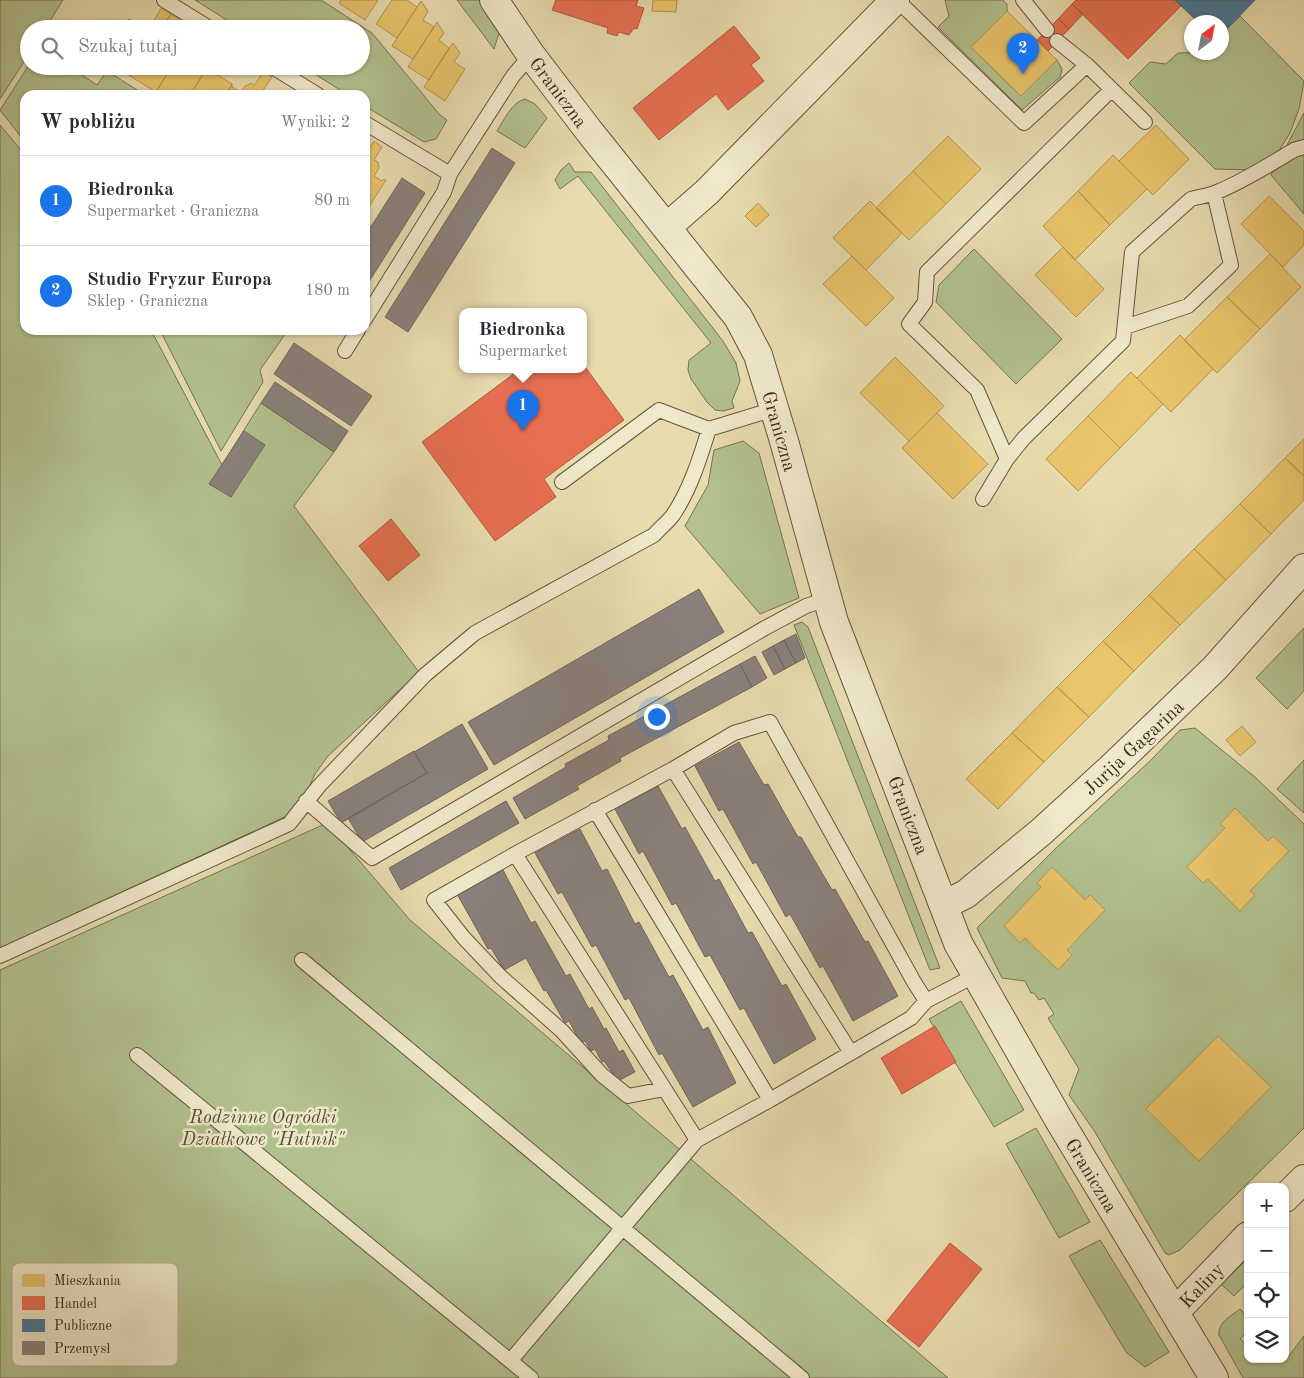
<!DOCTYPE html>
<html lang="pl">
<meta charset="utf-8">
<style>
:root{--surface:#fff;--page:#f2f2f3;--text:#2b2b33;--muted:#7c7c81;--line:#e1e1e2;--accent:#1a73e8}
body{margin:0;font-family:"Old Standard TT",serif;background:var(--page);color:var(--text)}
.controls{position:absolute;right:15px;bottom:15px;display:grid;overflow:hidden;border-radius:10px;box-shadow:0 1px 4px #0004}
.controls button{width:45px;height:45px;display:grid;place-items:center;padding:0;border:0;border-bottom:1px solid var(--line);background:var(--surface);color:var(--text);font:25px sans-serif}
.compass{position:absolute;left:1184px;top:15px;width:45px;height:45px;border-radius:50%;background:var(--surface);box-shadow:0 1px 4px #0004;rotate:32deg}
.you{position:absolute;left:656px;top:716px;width:18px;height:18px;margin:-12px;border:4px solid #fff;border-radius:50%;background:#1a73e8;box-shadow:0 0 0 8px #1a73e833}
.badge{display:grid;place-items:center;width:32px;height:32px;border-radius:50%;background:var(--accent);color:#fff;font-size:16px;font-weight:700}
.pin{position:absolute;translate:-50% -41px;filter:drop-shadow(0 1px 2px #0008)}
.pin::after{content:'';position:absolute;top:26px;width:18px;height:15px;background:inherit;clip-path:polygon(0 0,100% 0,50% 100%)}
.popup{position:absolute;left:459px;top:308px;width:128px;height:65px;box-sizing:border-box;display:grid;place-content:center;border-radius:10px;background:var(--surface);filter:drop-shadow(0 1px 4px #0005);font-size:16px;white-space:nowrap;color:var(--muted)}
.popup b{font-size:19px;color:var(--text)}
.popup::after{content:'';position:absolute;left:50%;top:100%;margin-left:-10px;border:10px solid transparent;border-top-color:var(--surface)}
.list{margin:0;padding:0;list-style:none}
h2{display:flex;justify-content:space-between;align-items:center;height:65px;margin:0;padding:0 20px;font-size:21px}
h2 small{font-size:16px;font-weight:400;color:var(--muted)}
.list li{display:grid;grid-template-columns:32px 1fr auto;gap:15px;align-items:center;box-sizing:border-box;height:90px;padding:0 20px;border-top:1px solid var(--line)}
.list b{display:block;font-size:19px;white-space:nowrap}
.list p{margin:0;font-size:16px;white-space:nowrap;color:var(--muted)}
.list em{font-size:16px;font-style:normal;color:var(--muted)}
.icon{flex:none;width:28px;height:28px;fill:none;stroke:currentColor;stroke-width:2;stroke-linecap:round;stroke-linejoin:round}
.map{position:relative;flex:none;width:1304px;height:1378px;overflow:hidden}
.search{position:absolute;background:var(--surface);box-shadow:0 1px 4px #0004;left:20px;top:20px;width:350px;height:55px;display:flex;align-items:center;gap:12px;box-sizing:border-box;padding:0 18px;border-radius:28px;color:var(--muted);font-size:19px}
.panel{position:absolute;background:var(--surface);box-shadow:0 1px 4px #0004;left:20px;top:90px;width:350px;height:245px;border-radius:15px}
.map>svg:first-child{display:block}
.green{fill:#b2c18e;stroke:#757454}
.homes{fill:#e9c46a;stroke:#b49552}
.shops{fill:#e76f51;stroke:#b25940}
.public{fill:#457b9d;stroke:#416275}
.industry{fill:#8a817c;stroke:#71665e}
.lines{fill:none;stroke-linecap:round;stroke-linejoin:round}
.service-casing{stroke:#64543e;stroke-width:16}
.minor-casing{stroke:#64543e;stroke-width:30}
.service{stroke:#f0e8cb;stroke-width:14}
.minor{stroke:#f0e8cb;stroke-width:28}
.labels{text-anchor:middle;stroke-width:5;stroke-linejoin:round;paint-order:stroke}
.street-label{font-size:19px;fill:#382719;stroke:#f0e8cb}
.park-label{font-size:19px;font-style:italic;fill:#564e36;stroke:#f0e8cb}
.key{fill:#f0e8cb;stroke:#b9ae96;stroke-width:1}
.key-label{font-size:14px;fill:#382719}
</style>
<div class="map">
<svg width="1304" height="1378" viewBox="0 0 1304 1378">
<rect width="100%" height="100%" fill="#e8dcaf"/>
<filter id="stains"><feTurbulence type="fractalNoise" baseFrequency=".004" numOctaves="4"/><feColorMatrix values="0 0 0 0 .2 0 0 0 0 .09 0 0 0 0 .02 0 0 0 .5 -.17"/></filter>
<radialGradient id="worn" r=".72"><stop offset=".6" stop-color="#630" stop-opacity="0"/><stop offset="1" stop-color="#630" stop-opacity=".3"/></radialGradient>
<path class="green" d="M0,0H63L45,29H29V54L0,99Z
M195,0H321L372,33L440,115L447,120L436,139L424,142L365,106V95H348L302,66H361V29H241Z
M457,0H479L498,27L499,33L494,49Z
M945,0H1003L1007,4V11L971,47L1021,96L1057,60L1062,69L1060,77L1022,110L938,27L949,16Z
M1240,16L1304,81L1299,109L1290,133L1277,154L1252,170L1215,169L1129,83L1150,62L1166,64L1178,53L1222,52V34Z
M29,65V66H68L97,85L107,71L145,95H25V142L0,110Z
M525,99L535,104L547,118L525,148L497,131C504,120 512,102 525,99Z
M1304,113V214L1271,175Z
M0,125L25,155V330H151L222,465L261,403L334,452L294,506L419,672L328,756L315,774L306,793L289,815L0,948Z
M569,163L575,172H591L723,341L736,363L740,381L732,401L734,408L723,411L715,410L707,402L691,379L688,370L689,360L711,343L578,176L560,189L555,180L561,170Z
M974,249L1062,339L1016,384L936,302L939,285Z
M160,330H288L260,370L263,382L221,451Z
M743,441L759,453L799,598L760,614L685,526L708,485L714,450Z
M802,622L808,627L940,968L930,970L794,625Z
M1304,628V691L1287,709L1256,678Z
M1195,728L1256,778L1304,824V1128L1180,1250L1169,1255L1165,1253L1095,1132L1069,1095L1079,1069L1048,1018L1054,1014L1044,998L1039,1000L1034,993H1031L1025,981L1002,978L977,928L1055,849L1151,760L1180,730Z
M1304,760V813L1277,789Z
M327,823L410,920L948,1378H0V970Z
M961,1001L1024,1110L994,1127L929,1019Z
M1036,1128L1090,1222L1059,1238L1006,1144Z
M1100,1240L1169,1352L1145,1367L1126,1352L1069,1256Z
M1248,1258V1282L1234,1296L1221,1284Z
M1240,1309L1248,1317V1331L1240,1339L1248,1346V1359L1286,1360L1304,1336V1378H1243L1219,1335C1218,1322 1231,1316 1240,1309Z"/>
<path class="homes" d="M341,0H378L365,20L339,3Z
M392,0H407L417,7L397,38L376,24Z
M653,0H677L676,12L652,11Z
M421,1L428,11L423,20L434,27L413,59L392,46Z
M161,8L171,14L161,29H124L129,19L132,21L130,23L138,28L143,21L153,22Z
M1007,11L1057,60L1021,96L971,47Z
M171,14L179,19L173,29H161Z
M437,22L444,33L439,40L449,48L429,80L408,67Z
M453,43L460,53L454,62L465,69L445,101L424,87Z
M114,66H137L130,76Z
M137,66H172L156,92L130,76Z
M172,66H208L190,95H160L156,92Z
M207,68L232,84L226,95H190Z
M263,72L272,77L260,95H226L232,84V87L241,92L245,86L252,83L254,86Z
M1156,125L1189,159L1153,195L1119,161Z
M948,136L981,169L946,204L913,171Z
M374,141L382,147L374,160L378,162L379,168L374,176L382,181L384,179L386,180L365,213V156Z
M1113,155L1147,189L1110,225L1078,191Z
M913,171L946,204L909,240L876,208Z
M1078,191L1110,225L1075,260L1043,226Z
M1269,196L1304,231V245L1283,267L1241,224Z
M870,201L902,233L866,270L833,238Z
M758,203L769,215L756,227L745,216Z
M1063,247L1104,289L1076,317L1035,275Z
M1270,254L1301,287L1260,329L1227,297Z
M852,256L894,298L866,326L823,284Z
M1227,297L1260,329L1217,373L1184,340Z
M1180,335L1213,369L1171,412L1137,378Z
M895,357L944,406L909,441L860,393Z
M1131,372L1163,404L1120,448L1088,416Z
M937,413L988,464L953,499L902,448Z
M1088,416L1120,448L1078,491L1046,459Z
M1304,439V476L1285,458Z
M1285,458L1304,476V500L1271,534L1240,504Z
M1240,504L1271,534L1226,580L1194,549Z
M1194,549L1226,580L1180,625L1149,595Z
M1149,595L1180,625L1134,671L1103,641Z
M1103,641L1134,671L1089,717L1057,687Z
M1057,687L1089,717L1044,762L1012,733Z
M1242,726L1256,742L1240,756L1226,740Z
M1012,733L1044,762L998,809L966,779Z
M1235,808L1268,841L1273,836L1289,851L1250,891L1255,895L1240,911L1208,879L1203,883L1187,867L1225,828L1220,824Z
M1052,867L1085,900L1090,895L1105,910L1067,950L1072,955L1058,970L1025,938L1020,943L1004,926L1041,887L1037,883Z
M1218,1036L1271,1087L1199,1161L1146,1109Z"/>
<path class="shops" d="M556,0H638L636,6L644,8L637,29L634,28L629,35L619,32L617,36L607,33L608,28L552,10Z
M1076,0H1175L1181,6L1128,59L1072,4Z
M1072,4L1083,14L1069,29L1058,19Z
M1058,19L1069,29L1048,51L1037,40Z
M734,26L760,58L751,65L764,81L728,110L716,94L659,140L633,108Z
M583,364L624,420L544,479L556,497L495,541L422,442L519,370H583Z
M391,519L420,555L388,581L359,546Z
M935,1026L956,1062L902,1094L881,1058Z
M950,1243L982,1269L919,1347L887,1321Z"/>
<path class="public" d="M1175,0H1255L1222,34V22H1198Z"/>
<path class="industry" d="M80,21L93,29H76Z
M492,148L515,163L408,332L385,317Z
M402,178L425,193L365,288V236Z
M294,343L372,396L351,426L274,374Z
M275,382L348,431L334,452L261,403Z
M244,431L265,445L231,497L209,484Z
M699,589L724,632L494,765L468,722Z
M796,634L805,658L796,663L784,640Z
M784,640L796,663L785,669L773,646Z
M773,646L785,669L774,675L762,652Z
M755,656L767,678L752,687L740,664Z
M740,664L752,687L620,758L621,761L577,786L579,789L525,819L513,798L566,767L565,764L609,740L608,736Z
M462,724L488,769L362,842L348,818L427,773L414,752Z
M739,742L764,785L768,784L798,837H801L832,890L835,889L865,942L868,941L898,996L853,1021L823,966L820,968L790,914L786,917L756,862L753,864L723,809L719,811L695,766Z
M414,751L427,773L341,823L328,801Z
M658,786L682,829L685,827L715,881L719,879L748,933L752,932L782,986L786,984L816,1039L774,1064L744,1008L740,1010L710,955L705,957L676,903L672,905L643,851L639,854L615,809Z
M506,801L519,823L401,890L389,868Z
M580,829L602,871L607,869L635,924L639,922L669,977L673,975L703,1030L708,1027L736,1083L693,1107L662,1053L659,1055L629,998L625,1000L596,945L592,947L562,892L558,894L535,853Z
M503,870L531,923L535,921L566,976L570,974L589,1009L592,1007L604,1029L606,1028L619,1052L623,1050L635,1072L618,1081L604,1061L602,1062L595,1049L591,1051L585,1041L581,1043L569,1021L565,1023L546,990L544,991L526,958L504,970L491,948L488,949L457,894Z"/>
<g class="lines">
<g class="service-casing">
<path id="service" d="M164,0L211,29
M897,0L1024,123L1087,65L1057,41
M1023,0L1047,30
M1087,65L1145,122
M271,66L318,95
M365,123L450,174
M365,319L444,192L450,174L513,76L531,55
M1125,327L1188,306L1231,265L1214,193
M345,351L358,330
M1007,459L977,390L909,324L925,302L927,272L1111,90
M562,482L659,410L709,429L774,409
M983,499L1007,459L1024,438L1123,341L1132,252L1191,199C1200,196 1209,196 1217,192C1244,181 1269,165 1294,150L1304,147
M673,769L851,1053
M306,801L372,858L765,628L806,606L827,599
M595,810L770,1100
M515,854L697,1140L770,1100L911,1018L926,1001L976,975
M0,956L289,824L319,786L425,675L475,633L654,535C660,528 668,522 673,515C690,490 700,458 709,429
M302,960L802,1378
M137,1055L531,1378
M664,1089L628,1096L602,1075L562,1031L501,977L464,938L434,900L515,854L673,769L734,733L770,722L914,982L926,1001
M511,1360L697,1140"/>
</g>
<g class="minor-casing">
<path id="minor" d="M494,0L531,55L589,131L738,317L758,355L784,441L834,622L958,943L1059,1120L1214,1378
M667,227L707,192L895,0
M944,905L966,894L1041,832L1110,769L1215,668L1304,568
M1285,1198L1304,1179
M1175,1312L1248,1236"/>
</g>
<use href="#service" class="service"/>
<use href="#minor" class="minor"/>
</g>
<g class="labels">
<g class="street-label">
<text transform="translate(559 92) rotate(53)" y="7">Graniczna</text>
<text transform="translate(780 431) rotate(74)" y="7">Graniczna</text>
<text transform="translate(1133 747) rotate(-43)" y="7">Jurija Gagarina</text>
<text transform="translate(909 815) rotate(69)" y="7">Graniczna</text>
<text transform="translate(1092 1175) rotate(59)" y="7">Graniczna</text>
<text transform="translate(1201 1285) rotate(-46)" y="7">Kaliny</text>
</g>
<g class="park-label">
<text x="263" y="1123">Rodzinne Ogródki<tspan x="263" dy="22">Działkowe "Hutnik"</tspan></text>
</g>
</g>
<rect x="12" y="1263" width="166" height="103" rx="8" class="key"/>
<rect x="22" y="1274" width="23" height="13" fill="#e9c46a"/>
<rect x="22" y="1296" width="23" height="14" fill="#e76f51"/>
<rect x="22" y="1319" width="23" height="13" fill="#457b9d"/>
<rect x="22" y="1341" width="23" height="14" fill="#8a817c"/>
<g class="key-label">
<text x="54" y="1285">Mieszkania</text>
<text x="54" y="1308">Handel</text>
<text x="54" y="1330">Publiczne</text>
<text x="54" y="1353">Przemysł</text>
</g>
<rect width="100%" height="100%" filter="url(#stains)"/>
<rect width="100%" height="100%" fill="url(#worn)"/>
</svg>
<div class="controls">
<button>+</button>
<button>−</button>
<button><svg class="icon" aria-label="locate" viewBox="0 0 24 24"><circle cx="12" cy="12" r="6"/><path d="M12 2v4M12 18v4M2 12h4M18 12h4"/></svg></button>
<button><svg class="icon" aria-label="layers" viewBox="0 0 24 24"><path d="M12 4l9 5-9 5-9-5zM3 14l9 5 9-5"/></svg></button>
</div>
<svg class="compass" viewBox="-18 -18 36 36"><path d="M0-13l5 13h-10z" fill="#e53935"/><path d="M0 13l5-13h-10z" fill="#7c7c81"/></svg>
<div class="you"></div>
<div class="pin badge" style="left:523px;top:431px">1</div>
<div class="popup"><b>Biedronka</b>Supermarket</div>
<div class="pin badge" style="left:1023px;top:74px">2</div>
<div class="search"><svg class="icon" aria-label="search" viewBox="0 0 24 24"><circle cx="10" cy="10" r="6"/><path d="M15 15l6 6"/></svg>Szukaj tutaj</div>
<section class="panel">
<h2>W pobliżu<small>Wyniki: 2</small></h2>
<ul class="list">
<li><span class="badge">1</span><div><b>Biedronka</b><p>Supermarket · Graniczna</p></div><em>80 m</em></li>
<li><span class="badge">2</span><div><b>Studio Fryzur Europa</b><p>Sklep · Graniczna</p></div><em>180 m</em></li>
</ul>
</section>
</div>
